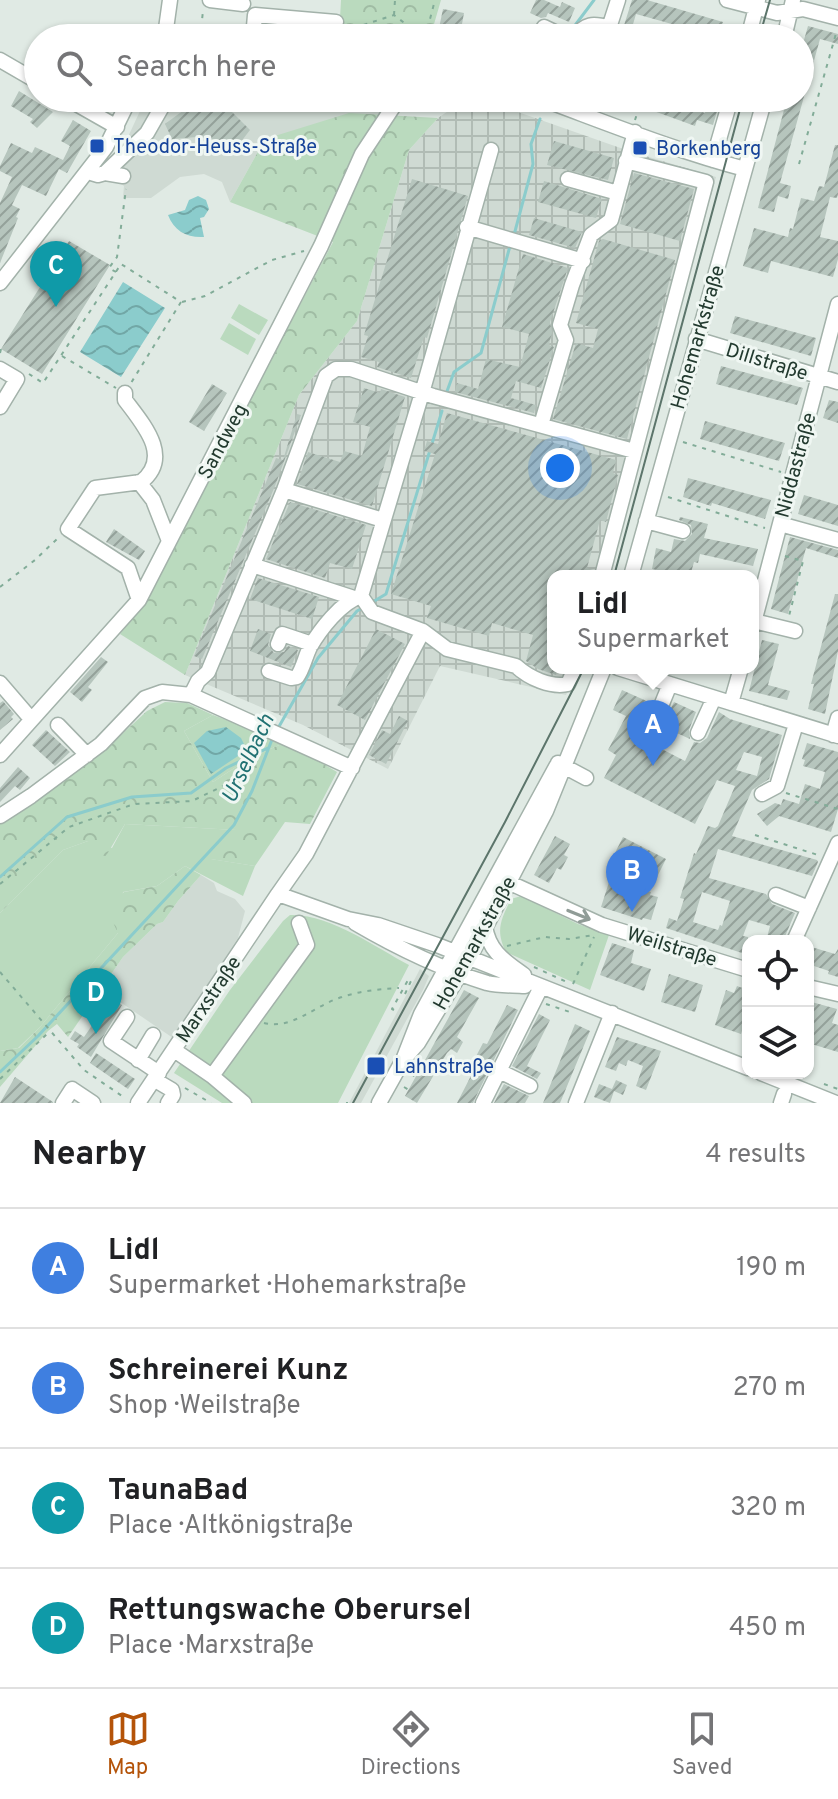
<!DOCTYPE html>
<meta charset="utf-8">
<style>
:root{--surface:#fff;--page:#f6f6f6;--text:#202124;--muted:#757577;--line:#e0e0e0;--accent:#b45309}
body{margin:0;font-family:Overpass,sans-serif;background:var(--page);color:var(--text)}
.controls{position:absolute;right:24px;bottom:24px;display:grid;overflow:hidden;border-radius:16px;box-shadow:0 2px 6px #0004}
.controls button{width:72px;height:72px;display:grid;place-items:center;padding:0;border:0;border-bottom:2px solid var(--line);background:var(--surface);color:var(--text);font:40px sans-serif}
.you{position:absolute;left:560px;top:468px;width:28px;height:28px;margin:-20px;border:6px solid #fff;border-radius:50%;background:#1a73e8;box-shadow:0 0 0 12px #1a73e833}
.badge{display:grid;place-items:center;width:52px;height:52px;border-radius:50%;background:var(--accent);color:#fff;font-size:26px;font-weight:700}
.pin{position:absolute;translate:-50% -66px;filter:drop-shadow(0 2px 4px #0008)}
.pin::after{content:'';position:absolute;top:42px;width:28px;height:24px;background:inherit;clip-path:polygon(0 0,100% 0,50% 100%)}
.popup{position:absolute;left:547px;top:570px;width:212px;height:104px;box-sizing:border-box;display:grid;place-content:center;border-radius:16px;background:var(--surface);filter:drop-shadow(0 2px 6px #0005);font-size:26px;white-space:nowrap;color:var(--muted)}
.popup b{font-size:30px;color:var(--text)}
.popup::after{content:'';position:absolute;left:50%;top:100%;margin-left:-16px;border:16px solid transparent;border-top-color:var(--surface)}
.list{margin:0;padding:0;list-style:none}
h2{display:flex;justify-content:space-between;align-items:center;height:104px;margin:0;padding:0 32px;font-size:34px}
h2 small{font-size:26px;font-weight:400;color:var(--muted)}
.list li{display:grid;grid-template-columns:52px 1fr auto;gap:24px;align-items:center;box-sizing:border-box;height:120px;padding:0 32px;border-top:2px solid var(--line)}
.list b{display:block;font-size:30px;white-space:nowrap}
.list p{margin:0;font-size:26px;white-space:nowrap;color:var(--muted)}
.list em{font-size:26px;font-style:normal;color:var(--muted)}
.icon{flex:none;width:44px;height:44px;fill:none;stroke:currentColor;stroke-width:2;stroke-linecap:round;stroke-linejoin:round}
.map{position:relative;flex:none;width:838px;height:1103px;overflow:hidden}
.search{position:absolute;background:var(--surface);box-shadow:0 2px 6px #0004;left:24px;right:24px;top:24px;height:88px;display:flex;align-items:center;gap:20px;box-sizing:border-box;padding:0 28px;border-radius:44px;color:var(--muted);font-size:30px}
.sheet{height:584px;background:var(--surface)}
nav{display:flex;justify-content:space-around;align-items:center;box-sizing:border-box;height:112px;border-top:2px solid var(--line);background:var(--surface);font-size:22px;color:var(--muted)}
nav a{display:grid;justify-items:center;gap:4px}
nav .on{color:var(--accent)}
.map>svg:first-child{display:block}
.built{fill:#cfdad3}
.industrial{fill:url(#industrial-grid)}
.green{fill:#badabe}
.forest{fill:url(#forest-crowns)}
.water{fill:url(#water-waves)}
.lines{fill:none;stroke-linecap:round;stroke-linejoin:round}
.stream{stroke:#8bcccc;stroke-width:3}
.building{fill:url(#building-hatch);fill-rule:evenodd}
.minor-casing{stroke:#a3b2aa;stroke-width:17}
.path{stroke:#82ac98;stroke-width:2;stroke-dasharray:4 6;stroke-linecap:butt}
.minor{stroke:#fff;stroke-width:14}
.tram{stroke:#5c756b;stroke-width:2}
.oneway{stroke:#909c97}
.transit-dot{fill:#1a4fb4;stroke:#f0f7f3;stroke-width:3}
.labels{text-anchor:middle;stroke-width:6;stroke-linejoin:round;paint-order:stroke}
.transit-label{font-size:20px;fill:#164399;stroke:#f0f7f3;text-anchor:start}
.street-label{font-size:20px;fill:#223a2f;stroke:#f0f7f3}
.water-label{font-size:22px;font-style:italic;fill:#207172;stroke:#f0f7f3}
</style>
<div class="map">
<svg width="838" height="1103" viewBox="0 0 838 1103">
<defs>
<pattern id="industrial-grid" width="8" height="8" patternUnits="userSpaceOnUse" patternTransform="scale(2)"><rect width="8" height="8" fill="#cfdad3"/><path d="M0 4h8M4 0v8" fill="none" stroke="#b1bcb5"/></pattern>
<pattern id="forest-crowns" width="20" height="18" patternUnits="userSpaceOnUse" patternTransform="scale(2)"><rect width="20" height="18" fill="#badabe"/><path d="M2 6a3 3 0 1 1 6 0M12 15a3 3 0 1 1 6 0" fill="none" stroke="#a0bca4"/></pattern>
<pattern id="water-waves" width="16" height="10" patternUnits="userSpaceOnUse" patternTransform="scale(2)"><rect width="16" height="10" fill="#8bcccc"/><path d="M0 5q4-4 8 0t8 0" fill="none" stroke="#71a7a6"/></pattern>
<pattern id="building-hatch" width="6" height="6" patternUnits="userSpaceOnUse" patternTransform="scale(2)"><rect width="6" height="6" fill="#b6c5bd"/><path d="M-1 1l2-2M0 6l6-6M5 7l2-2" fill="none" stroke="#94a19a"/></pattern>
</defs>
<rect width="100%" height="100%" fill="#e0eae4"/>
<path class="built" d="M146,98H394L384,114L265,139L230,202L222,182L204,174L180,177L151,198H123L124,186L119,182L108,180Z
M201,875L214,883L217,891L235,899L245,911L238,938L173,1038L101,989L123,957L157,924L163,922L178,901Z
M420,969L429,976L423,990L361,1103H349Z"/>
<path class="industrial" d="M467,98H478L629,151L716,177L608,576H553V668H579L566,695L440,666L388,769L303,725L185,675L299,395L357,321L409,150L438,118Z"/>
<path class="green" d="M239,304L268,320L259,335L231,318Z
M229,323L256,339L248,355L220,339Z
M213,715L286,742L248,759L213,782L184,731Z
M125,824L237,830L211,859L255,866L243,896L185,866L157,886L123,892L118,933L40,1027L18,1048L0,1051V913L63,850L88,841L112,848Z
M521,896L578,924L609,935L590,990L506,952C495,931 501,919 511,899Z
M290,915C328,913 377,948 409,965L338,1103H222L174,1073L230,990L283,921Z"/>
<path class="forest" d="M341,0H441L430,38H347L339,37Z
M349,113L438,118L409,150L357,321L299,395L185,675L120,634L143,604L333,242L230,202L265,139Z
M165,702L187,703L213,715L184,731L213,782L248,759L286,742L337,772L310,824L285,822L255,866L210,859L236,830L125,824L106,856L93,855L88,841L63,850L0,913V824L107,748L147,711Z
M185,866L201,875L178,901L163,922L157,924L123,957L68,1037L57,1024L48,1031L0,1087V1051L19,1048L40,1027L118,933L110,916L113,902L124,892L157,886Z"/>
<path class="water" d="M198,196L206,200L209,209L204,217L200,218L204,237C187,238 174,231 168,215L185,210L189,200Z
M123,282L165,308L121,377L80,352Z
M226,727L241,738L247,750L211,774L194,743L207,731Z"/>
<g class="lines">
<path class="stream" d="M570,32L594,0
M514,235L533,164L531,144L540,119
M446,394L454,372L481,353L510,246
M371,603L386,594L442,411
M277,730L318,658L357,611L364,607
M0,877L67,817L132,797L191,793L226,768L268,748
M0,1072L38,1036L234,825L252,791L273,737"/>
</g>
<path class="building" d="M536,0H544L560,7L562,2L575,8L569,22L548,13L546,17L541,18L530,13Z
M632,0H647L723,22L721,28L739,33L738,38H722L636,14L629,38H620Z
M443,9L464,13L462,24L499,38H470L471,34L439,28Z
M808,26L838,34V44L820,39L780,183L791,186L788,199L778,196L774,212L758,208L785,106L789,98H800V54Z
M19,91L53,112L37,128L30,122L33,119L11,106Z
M184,98H218L250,130L240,143L197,137L172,139L165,124L188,107Z
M429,98H442L444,106L416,111L414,101Z
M618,98H660L705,113L709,98H721L713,125L697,120L695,126Z
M73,120L91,131L67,173L59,169L46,196L22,185L12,205L20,209L16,217L18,218L0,263V203L12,177L0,171V166L11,143L32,153L35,147L63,160L70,146L61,141Z
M554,141L614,158L608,180L547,165Z
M835,145H838V194L837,198L830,197L820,237L838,241V259L833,277L771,261L768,273L743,266L754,228L788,237L790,228L793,229L801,198L814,201L819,186L824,187Z
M634,173L694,189L680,241L620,224Z
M412,179L468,196L427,338L424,337L411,378L377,367L379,362L361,357L368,336L364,335Z
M544,181L602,199L596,218L538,202Z
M534,218L582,232L575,248L529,235Z
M603,239L675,260L627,439L553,419L576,343L593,348L598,329L576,323L599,241Z
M69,241L110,265L42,374L1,349Z
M523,254L568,268L550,322L552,332L549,345L554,347L541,388L516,381L511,398L536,405L534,413L455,392L457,383L478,389L486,359L520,367L529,334L502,327Z
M735,316L816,338L811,356L730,333Z
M721,366L803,388L797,405L716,384Z
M212,384L227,393L204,431L189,422Z
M364,388L380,393L381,389L405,397L372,506L297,484L308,452L340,462L344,451L362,456L370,427L353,422Z
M829,400L838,402V423L823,418Z
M447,413L616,460L613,473L618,475L606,522L600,520L587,568L593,570L592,576H553V668H558L556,675L538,669L526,661L533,635L492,623L489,636L427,618L431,606L391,594L435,454L424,451L427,441L438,444Z
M297,414L301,415L275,486L202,659L194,656L276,458L283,460Z
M705,421L785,443L779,461L700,439Z
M688,478L771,500L765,519L712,503L711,506L683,497Z
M804,495L838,505V526L798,514Z
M290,502L366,525L352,569L330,563L325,578L266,559Z
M680,517L708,524L704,538L758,549L753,566L700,554L698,563L694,562L690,576H655L657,570L652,569L656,548L671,552L674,539L685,541L692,534L691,525L679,520Z
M114,529L145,551L139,560L106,542Z
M790,537L838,550V558L806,548L788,614L771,609Z
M258,578L319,597L312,619L250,599Z
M835,594H838V651L825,714L808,709L814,684H811Z
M258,629L271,634L268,645L274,653L284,652L288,646L298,650L291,667L250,651Z
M376,629L405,644L365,720L337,705Z
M762,640L779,644L768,685L790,691L787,700L749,691Z
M101,657L108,662L88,687L92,690L82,702L70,692Z
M622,690L651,703L649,713L656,720L666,718L674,702L696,712L689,730L690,739L657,724L648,742L685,761L694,742L700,743L707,738L719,712L730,719L782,735L769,779L752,790L732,836L817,860L818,862L812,876L718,849L709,878L766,894L772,904L795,913L783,941H766L770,926L749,920L743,936L748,937V955L666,928L669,918L677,921L684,899L680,898L694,853L696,854L708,826L715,828L718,826L735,786L717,780L695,824L604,778L616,755L608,750L626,716L613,710ZM744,752L762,757L757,776L736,770ZM702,892L730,901L722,926L720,925L718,930L693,922Z
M3,701L14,714L11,717L13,719L0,730V703Z
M399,716L408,721L386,764L369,755L382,730L390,734Z
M46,730L70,752L55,766L32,745Z
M807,743L838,752V809L831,832L779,816L767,826L757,814L775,803L781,805L783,799L799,804L805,784L820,789L825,772L803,766L805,760L802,759Z
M18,767L30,778L20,790L15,786L0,802V788Z
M555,836L570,844L564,855L568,857L561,870L557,868L549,883L534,875Z
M623,837L666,859L653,885L610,863Z
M610,879L651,892L650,895L658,897L651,920L643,918L642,920L601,907Z
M612,943L634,950L631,963L651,969L644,991L600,975Z
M808,946L835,954L838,949V977L828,974L829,971L808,964Z
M669,974L703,985L695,1012L661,1002Z
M737,986L748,990V1012L741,1034L715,1025L726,990L734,993Z
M464,990L479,998L457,1037L463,1042L457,1053L451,1049L447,1053L417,1103L405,1096Z
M111,998L122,1005L91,1057L77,1047L79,1044L70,1039L75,1031L84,1037Z
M808,1001L837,1009L832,1023L838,1025V1052L808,1043Z
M507,1005L518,1010L473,1103H457L476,1066L472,1064L483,1043L487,1044Z
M539,1014L550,1020L527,1066L541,1073L537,1079L512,1066Z
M575,1024L590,1031L560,1103H543Z
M617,1037L661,1051L646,1090L636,1086L643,1066L628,1060L626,1066L619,1063L616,1071L605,1067Z
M96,1053L135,1079L128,1089L90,1063Z
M15,1077L53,1102V1103H0Z
M616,1080L627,1085L623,1095L614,1091L610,1103L594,1097L599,1084L612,1089Z
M504,1084L529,1096L525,1103H494Z"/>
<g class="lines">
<g class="minor-casing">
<path id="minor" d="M210,0L243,4
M727,0L777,13L803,9L838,18
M544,27L567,38
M165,36L170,0
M253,38L255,15L336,22
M575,38C584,23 594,23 609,28L618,0
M748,38L758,0
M784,38L793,0
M0,60L38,82
M66,98L117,127
M539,98C607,123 676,151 745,169
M713,160L731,98
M88,172L98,175L105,173L147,133L167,98
M105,173L123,176
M568,179L618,193
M467,227L583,261
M0,283L106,147L130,98
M696,339L838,382
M0,369L17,379L0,407
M125,393V400C143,424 173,457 141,482L95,488L68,529L128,568L139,600
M541,425L566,340L560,325L572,285L591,235L611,220L635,132
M139,482L153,500L169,541
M284,490L383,520
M646,521L683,531
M780,524L838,540
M252,565L354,598
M602,576L706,182L626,161
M631,576L765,98
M361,596L372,612L423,631
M754,621L795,631
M753,626L838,304
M278,644L282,634L312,644
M575,668L568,684C551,688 529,678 516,666L447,649L423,631L306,854L278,894L348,919L378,925L437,945L748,1068
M618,668L838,736
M269,671L291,678L297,677C303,669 305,657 310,647C320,630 341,602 361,596L422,393L491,150
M0,683L31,719
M191,695L198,681L208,672L284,490L326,376L336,369H351L433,396L634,451
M731,703L741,668
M659,711L670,684
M58,725L87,755
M698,733L714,698
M833,735L838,718
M0,755L139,600L321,246L362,154L399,98
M558,763L586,778
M762,794L777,786L796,724
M0,816L31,796L101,744L145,698L162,692L191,695L352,768
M508,882L602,925L748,970
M776,895L809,908
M355,923C396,947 441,969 487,983C499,986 513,985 525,986
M485,926C489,952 505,961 524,975
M794,941L838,843
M808,987L838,994
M127,1017L111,1041L159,1073
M174,1050L212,1076L307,945L299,923
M138,1060L153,1035
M403,1060L418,1043L469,959L546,811L604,668
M499,1071L530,1086
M761,1073L836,1103
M212,1076L244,1103
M155,1080L172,1090L173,1095L168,1103
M63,1103L72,1089L93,1103
M138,1103L278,894
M379,1103L403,1060L421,1014L557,765
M483,1103L541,987
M576,1103L612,1013
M781,1103L784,1094"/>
</g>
<path class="path" d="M394,15L395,0
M354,28L394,15L412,29L415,38
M200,38L203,11
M425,38L435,0
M635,120L642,98
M799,164L837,30
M116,272L109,268L117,257L126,189
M182,302L205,296L272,260L304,251
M0,353L1,349
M62,356L116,388
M29,374L43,383L121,264L181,302L131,383
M683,442L781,472
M668,497L765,528
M785,556L803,561L789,616H787
M0,587L35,560L58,538
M786,793L838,809
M755,835L818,855
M0,884L69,827L134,804L192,801L223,786
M507,946L545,937L569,939L594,935
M534,967L569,983
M0,972L84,1070L125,1098
M573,984L594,937
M405,994L411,981L414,983
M546,1004L570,1012
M394,1010L392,1009L408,980
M264,1023C293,1030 315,1005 342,997C360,991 380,989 399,988
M745,1052L748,1046
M411,1074L416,1077
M0,1079L49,1032
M824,1084L838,1089
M404,1087L409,1090
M185,1088L211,1103
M347,1103V1102"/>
<use href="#minor" class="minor"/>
<path class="tram" d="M759,38L770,0
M614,576L743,98
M353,1103L505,822L584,668"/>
</g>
<defs><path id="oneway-shaft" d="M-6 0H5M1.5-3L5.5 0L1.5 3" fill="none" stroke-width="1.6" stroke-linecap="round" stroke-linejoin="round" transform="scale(2)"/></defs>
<use class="oneway" href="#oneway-shaft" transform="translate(579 915) rotate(22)"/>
<g class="transit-dot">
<rect x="89" y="138" width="16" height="16" rx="4"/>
<rect x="632" y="140" width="16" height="16" rx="4"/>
<rect x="366" y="1056" width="20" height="20" rx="4"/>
</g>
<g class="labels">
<g class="transit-label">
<text x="113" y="153">Theodor-Heuss-Straße</text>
<text x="656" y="155">Borkenberg</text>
<text x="394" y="1073">Lahnstraße</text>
</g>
<g class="street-label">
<text transform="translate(697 337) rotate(-74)" y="7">Hohemarkstraße</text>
<text transform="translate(767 361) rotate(17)" y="7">Dillstraße</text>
<text transform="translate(222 441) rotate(-62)" y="7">Sandweg</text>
<text transform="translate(795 465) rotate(-75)" y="7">Niddastraße</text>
<text transform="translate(474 943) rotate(-61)" y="7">Hohemarkstraße</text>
<text transform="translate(672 946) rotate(17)" y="7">Weilstraße</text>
<text transform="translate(208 999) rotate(-56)" y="7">Marxstraße</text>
</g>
<g class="water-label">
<text transform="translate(247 758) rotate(-65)" y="8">Urselbach</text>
</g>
</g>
</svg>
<div class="controls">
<button><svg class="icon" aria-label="locate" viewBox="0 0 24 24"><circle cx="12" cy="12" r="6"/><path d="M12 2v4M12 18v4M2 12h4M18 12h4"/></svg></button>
<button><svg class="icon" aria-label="layers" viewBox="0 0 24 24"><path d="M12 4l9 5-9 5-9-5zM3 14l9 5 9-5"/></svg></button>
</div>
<div class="you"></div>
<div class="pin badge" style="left:653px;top:766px;background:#3f7fe0">A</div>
<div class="popup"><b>Lidl</b>Supermarket</div>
<div class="pin badge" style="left:632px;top:912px;background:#3f7fe0">B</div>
<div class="pin badge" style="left:56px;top:307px;background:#0f9aa8">C</div>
<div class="pin badge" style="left:96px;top:1034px;background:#0f9aa8">D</div>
<div class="search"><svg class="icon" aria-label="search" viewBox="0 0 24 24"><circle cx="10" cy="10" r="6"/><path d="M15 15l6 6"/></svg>Search here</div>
</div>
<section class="sheet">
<h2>Nearby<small>4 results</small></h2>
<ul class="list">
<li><span class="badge" style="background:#3f7fe0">A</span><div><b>Lidl</b><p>Supermarket · Hohemarkstraße</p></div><em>190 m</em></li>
<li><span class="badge" style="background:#3f7fe0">B</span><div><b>Schreinerei Kunz</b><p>Shop · Weilstraße</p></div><em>270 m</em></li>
<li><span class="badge" style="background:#0f9aa8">C</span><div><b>TaunaBad</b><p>Place · Altkönigstraße</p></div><em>320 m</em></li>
<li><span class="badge" style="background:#0f9aa8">D</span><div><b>Rettungswache Oberursel</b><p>Place · Marxstraße</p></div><em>450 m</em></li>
</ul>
</section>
<nav>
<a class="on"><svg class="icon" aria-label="map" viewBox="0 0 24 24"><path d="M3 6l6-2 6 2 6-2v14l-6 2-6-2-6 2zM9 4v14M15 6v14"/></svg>Map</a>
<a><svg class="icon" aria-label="directions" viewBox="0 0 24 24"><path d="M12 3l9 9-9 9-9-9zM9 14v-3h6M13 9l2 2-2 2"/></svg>Directions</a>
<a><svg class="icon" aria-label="saved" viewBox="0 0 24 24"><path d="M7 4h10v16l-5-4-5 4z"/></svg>Saved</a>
</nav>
